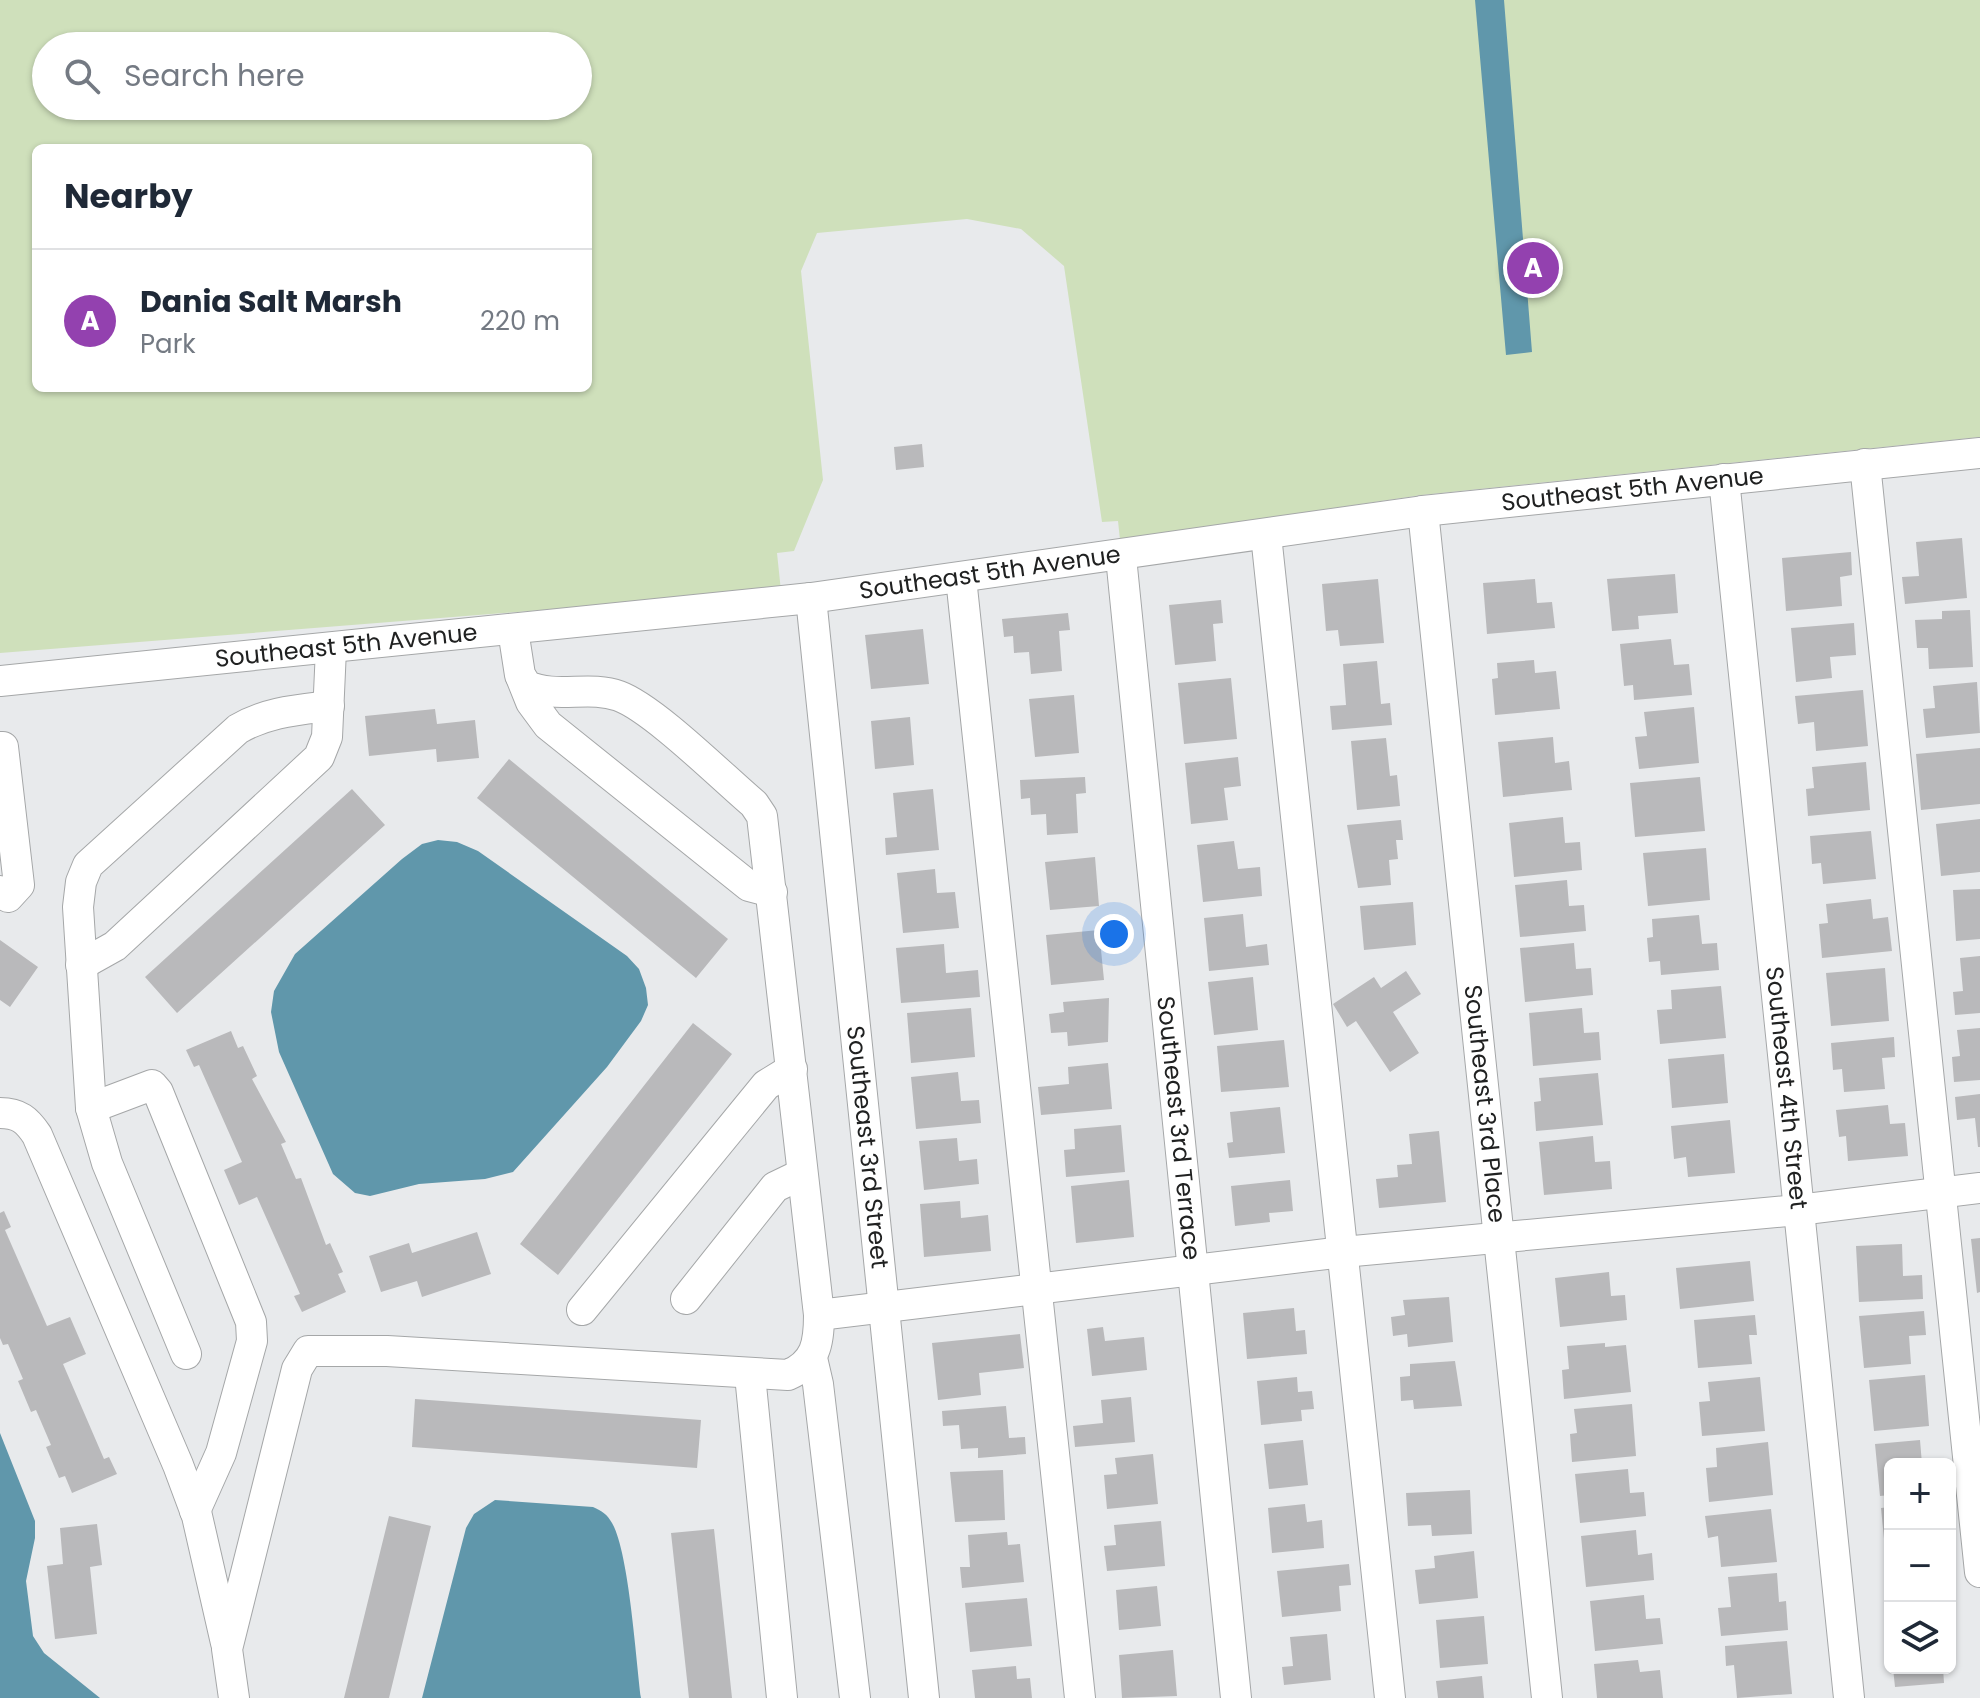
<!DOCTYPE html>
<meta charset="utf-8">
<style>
:root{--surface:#fff;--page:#f2f2f3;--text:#1f2937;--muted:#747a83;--line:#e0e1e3;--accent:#9341af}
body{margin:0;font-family:Poppins,sans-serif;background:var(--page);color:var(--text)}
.controls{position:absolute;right:24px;bottom:24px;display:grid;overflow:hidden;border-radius:12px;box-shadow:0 2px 6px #0004}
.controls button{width:72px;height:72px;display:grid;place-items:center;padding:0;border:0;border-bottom:2px solid var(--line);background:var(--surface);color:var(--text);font:40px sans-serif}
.you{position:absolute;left:1114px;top:934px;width:28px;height:28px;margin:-20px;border:6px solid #fff;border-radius:50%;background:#1a73e8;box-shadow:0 0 0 12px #1a73e833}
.badge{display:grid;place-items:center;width:52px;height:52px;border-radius:50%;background:var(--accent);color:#fff;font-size:26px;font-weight:700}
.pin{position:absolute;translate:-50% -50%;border:4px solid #fff;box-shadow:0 2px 8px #0006}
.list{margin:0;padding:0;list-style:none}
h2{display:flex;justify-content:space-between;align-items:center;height:104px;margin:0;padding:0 32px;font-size:34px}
h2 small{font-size:26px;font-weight:400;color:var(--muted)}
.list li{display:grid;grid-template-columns:52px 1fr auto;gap:24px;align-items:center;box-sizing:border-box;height:144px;padding:0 32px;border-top:2px solid var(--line)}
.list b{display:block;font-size:30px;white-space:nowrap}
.list p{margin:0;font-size:26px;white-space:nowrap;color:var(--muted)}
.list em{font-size:26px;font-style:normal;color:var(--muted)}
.icon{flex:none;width:44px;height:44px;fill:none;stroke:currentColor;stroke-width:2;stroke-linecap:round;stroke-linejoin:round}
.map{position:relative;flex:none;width:1980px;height:1698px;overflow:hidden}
.search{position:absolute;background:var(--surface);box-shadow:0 2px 6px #0004;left:32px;top:32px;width:560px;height:88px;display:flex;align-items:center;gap:20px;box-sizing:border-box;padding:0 28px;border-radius:44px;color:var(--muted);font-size:30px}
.panel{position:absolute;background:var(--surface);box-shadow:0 2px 6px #0004;left:32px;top:144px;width:560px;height:248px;border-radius:12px}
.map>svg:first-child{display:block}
.green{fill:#cfe0bb;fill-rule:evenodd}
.water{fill:#6097ab}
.building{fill:#b9b9bb}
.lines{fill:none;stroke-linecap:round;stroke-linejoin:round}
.minor-casing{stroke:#a5a7a8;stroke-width:32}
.minor{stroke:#fff;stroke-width:30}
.labels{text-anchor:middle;stroke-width:6;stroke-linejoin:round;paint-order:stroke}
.street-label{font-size:24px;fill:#202121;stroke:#fff}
</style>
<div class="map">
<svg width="1980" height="1698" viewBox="0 0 1980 1698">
<rect width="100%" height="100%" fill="#e8eaec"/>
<path class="green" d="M0,0H1980V437L1422,495L1120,540L1118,521L1102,522L1064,266L1021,229L967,219L817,233L801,271L823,480L794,551L777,553L781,591L0,653ZM46,46H578V106H46ZM36,148H588V388H36Z"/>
<path class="water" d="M1475,0H1504L1532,352L1506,355Z
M438,840L457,842L478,851L627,956L639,969L646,988L648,1005L641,1021L607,1067L513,1172L485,1179L419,1184L370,1196L355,1193L333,1174L279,1052L271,1012L274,991L295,954L402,859L422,844Z
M0,1433L35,1521V1538L26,1581L33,1636L44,1653L100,1698H0Z
M495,1500L593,1507C602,1511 607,1514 612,1523C629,1552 636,1660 641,1698H422L466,1528L474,1514Z"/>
<path class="building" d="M922,444L924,467L896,470L894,447Z
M1962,538L1967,598L1905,604L1902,577L1919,576L1916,542Z
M1851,552L1852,575L1840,577L1842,606L1786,611L1782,558Z
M1675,574L1678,613L1638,616L1639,629L1612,631L1607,579Z
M1378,579L1384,643L1340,646L1338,630L1326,631L1322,584Z
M1535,579L1537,603L1552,602L1555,628L1487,634L1483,583Z
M1221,600L1223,623L1213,624L1216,661L1175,665L1169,605Z
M1970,610L1973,667L1929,669L1928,648H1917L1915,620L1942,619V611Z
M1068,613L1070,630L1059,631L1062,671L1031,674L1029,652L1014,653L1013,636L1004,637L1002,619Z
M1854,623L1856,655L1830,657L1832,678L1796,682L1791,628Z
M923,629L929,684L871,689L865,635Z
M1671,639L1674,665L1689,664L1692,695L1634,700L1633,685L1624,686L1620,644Z
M1534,660L1535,673L1556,671L1560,709L1495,715L1492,679L1498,678L1497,663Z
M1377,661L1381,704L1390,703L1392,725L1332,730L1330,706L1346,705L1343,664Z
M1231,678L1237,739L1184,744L1178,683Z
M1977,682L1980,733L1926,738L1923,709L1935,708L1933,686Z
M1863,690L1868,746L1816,751L1814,722L1798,724L1795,696Z
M1074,695L1079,753L1035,757L1029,699Z
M1694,707L1699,763L1639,769L1635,737L1647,736L1644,712Z
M435,709L437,724L475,720L479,758L437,762L436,749L369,756L365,716Z
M910,717L914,765L875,769L871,721Z
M1553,737L1555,763L1569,761L1572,790L1503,797L1498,742Z
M1386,738L1390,776L1397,775L1400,806L1357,810L1351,741Z
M1980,748V804L1921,810L1916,754Z
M1238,757L1241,786L1224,788L1228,820L1191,824L1185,763Z
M509,759L728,939L696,978L477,798Z
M1866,762L1870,810L1808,816L1806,789L1814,788L1812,767Z
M1085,777L1086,793L1076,794L1078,833L1047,835L1046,814L1031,815L1030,798L1021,799L1020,780Z
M1700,777L1705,831L1635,837L1630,783Z
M352,789L385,825L177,1013L145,977Z
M933,789L939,850L886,855L885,838L897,837L893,793Z
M1563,817L1565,843L1580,842L1582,870L1514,877L1509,823Z
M1980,819V872L1941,876L1936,824Z
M1401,820L1403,840H1396L1398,859L1389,860L1391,885L1358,888L1347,825Z
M1871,831L1876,879L1823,884L1821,863L1812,864L1810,836Z
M1234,841L1238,869L1260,867L1262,896L1203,902L1197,845Z
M1706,848L1710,900L1648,906L1643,853Z
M1095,857L1099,906L1050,910L1045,862Z
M935,869L937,893L955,892L959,928L903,933L897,873Z
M1567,880L1569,906L1584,905L1586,931L1520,937L1515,885Z
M1980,889V939L1956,941L1953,890Z
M1871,899L1873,919L1888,917L1892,951L1822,958L1819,924L1828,923L1826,904Z
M1413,902L1416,945L1364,950L1360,906Z
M1243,914L1246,947L1267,944L1269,965L1209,971L1204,918Z
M1699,915L1702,944L1717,943L1719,970L1661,975L1660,961L1649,962L1647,938L1653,937L1652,919Z
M1099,930L1104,980L1051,985L1046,935Z
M0,940L38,967L10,1007L0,1000Z
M1574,943L1576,969L1591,968L1593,995L1525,1002L1520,948Z
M944,944L946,973L978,970L980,997L901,1003L896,948Z
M1980,956V1013L1955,1015L1953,992L1963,991L1960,958Z
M1885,968L1889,1021L1831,1026L1826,973Z
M1406,971L1421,994L1393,1012L1419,1053L1390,1072L1356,1021L1347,1027L1333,1004L1374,977L1381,988Z
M1253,977L1258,1030L1214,1035L1208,982Z
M1721,986L1726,1038L1660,1044L1657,1010L1672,1009L1671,990Z
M1109,998L1108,1042L1068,1046L1067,1032L1051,1033L1049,1014L1064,1012L1063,1002Z
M971,1008L975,1057L911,1063L907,1013Z
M1582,1008L1584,1033L1599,1032L1601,1060L1533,1066L1529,1013Z
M693,1023L732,1054L558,1275L520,1244Z
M1980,1028V1080L1954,1082L1952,1057L1960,1056L1957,1030Z
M231,1031L238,1048L243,1046L257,1076L252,1079L286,1142L281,1144L296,1179L301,1178L326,1245L330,1243L343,1272L338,1274L346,1292L302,1312L294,1296L300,1294L257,1197L239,1205L224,1170L242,1162L199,1065L194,1067L186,1050Z
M1894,1037L1895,1057L1882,1058L1885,1089L1844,1092L1842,1069L1833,1070L1831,1043Z
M1284,1040L1289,1087L1221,1092L1217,1046Z
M1724,1054L1728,1103L1672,1108L1668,1059Z
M1108,1063L1112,1109L1041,1115L1038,1087L1069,1084L1068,1067Z
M958,1072L961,1101L979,1100L981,1123L916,1129L911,1077Z
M1598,1073L1603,1125L1536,1131L1534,1102L1541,1101L1539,1078Z
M1980,1094V1147H1978L1975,1118L1957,1120L1955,1097Z
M1888,1105L1890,1124L1905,1123L1908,1156L1848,1161L1846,1136L1839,1137L1836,1110Z
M1280,1107L1285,1153L1229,1158L1227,1143L1233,1142L1230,1112Z
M1730,1120L1735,1173L1688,1177L1686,1157L1674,1159L1671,1126Z
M1121,1125L1125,1172L1066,1177L1064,1150L1075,1149L1074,1129Z
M1439,1131L1446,1202L1379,1208L1376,1179L1398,1177L1397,1165L1412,1164L1409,1134Z
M1593,1136L1595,1162L1610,1161L1612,1189L1544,1195L1539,1142Z
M957,1138L959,1161L977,1159L979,1184L924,1190L919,1141Z
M1129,1180L1134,1237L1076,1243L1071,1186Z
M1290,1180L1293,1211L1269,1213L1270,1222L1235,1226L1231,1186Z
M960,1201L961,1218L988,1215L991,1251L924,1257L920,1204Z
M4,1211L11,1227L5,1230L47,1326L70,1317L86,1354L63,1364L104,1459L109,1457L117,1474L72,1493L65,1476L59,1478L46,1447L51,1445L36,1410L31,1412L18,1381L23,1379L8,1344L3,1345L0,1338V1213Z
M477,1232L491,1274L422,1297L417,1281L381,1292L369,1256L409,1243L412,1253Z
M1980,1238V1292L1977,1293L1971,1239Z
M1902,1244L1903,1276L1922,1275L1923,1299L1859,1302L1856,1246Z
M1750,1261L1754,1301L1680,1309L1676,1268Z
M1609,1272L1611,1296L1625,1295L1627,1320L1560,1327L1555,1278Z
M1449,1297L1453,1342L1408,1347L1407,1334L1393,1336L1391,1317L1405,1315L1403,1300Z
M1294,1308L1296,1331L1305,1330L1307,1354L1247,1359L1243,1313Z
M1924,1311L1926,1335L1909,1336L1911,1364L1864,1368L1859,1316Z
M1755,1315L1757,1335H1749L1752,1364L1698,1368L1694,1320Z
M1103,1327L1105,1341L1144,1337L1147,1370L1092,1376L1087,1329Z
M1020,1334L1024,1368L979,1373L981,1395L938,1400L932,1343Z
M1605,1343V1347L1626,1345L1631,1392L1564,1399L1562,1370L1569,1369L1567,1346Z
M1455,1361L1462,1406L1414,1409L1413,1400L1401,1401L1400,1377L1410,1376V1364Z
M1925,1375L1929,1426L1874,1431L1869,1380Z
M1297,1377L1298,1392L1312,1391L1314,1409L1301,1410L1302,1421L1261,1425L1257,1381Z
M1760,1377L1765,1431L1702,1436L1699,1402L1710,1401L1708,1382Z
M1131,1397L1135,1442L1075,1447L1073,1426L1103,1423L1101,1400Z
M415,1399L701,1420L697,1468L412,1447Z
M1632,1404L1636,1456L1572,1462L1570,1434L1577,1433L1574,1409Z
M1006,1406L1009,1438L1025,1437L1026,1454L978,1458V1448L961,1449L959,1425L943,1426L942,1411Z
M1303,1440L1308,1485L1269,1489L1264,1444Z
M1920,1440L1922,1464H1890V1495L1880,1496L1875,1444Z
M1768,1442L1773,1495L1709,1502L1706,1468L1717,1467L1716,1448Z
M1153,1454L1158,1504L1107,1509L1104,1475L1117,1474L1115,1458Z
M1628,1469L1630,1493L1644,1492L1646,1516L1580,1523L1575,1474Z
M1003,1470L1005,1520L955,1522L950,1472Z
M1470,1490L1472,1534L1432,1536L1431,1525L1408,1526L1406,1493Z
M1305,1504L1307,1522L1322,1520L1324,1548L1272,1553L1268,1508Z
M1890,1507V1559H1886L1881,1508Z
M1771,1509L1777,1562L1721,1567L1718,1536L1708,1538L1705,1516Z
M389,1516L431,1526L389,1698H344Z
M1161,1521L1165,1566L1107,1571L1104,1546L1116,1545L1114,1525Z
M97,1524L102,1565L90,1567L97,1634L55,1639L47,1566L63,1564L60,1528Z
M714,1529L732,1698H689L671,1533Z
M1636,1530L1638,1555L1652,1553L1654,1580L1586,1587L1581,1536Z
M1007,1532L1008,1545L1020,1544L1024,1582L962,1588L960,1567H970L968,1535Z
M1474,1551L1478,1598L1419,1604L1415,1570L1435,1568L1434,1556Z
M1349,1564L1351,1585L1339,1586L1341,1611L1282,1617L1277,1571Z
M1777,1573L1779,1602L1786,1601L1788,1630L1721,1636L1718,1608L1731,1607L1728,1577Z
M1157,1586L1161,1626L1119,1630L1116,1590Z
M1644,1595L1646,1619L1660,1618L1663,1644L1595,1651L1590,1601Z
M1027,1598L1032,1646L970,1652L965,1603Z
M1484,1616L1488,1664L1440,1668L1436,1620Z
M1327,1634L1331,1680L1284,1685L1282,1667L1293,1666L1290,1637Z
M1787,1641L1792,1694L1737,1698L1734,1665L1726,1666L1725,1646Z
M1173,1650L1177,1696L1122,1698L1119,1655Z
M1638,1660L1640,1672L1660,1670L1663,1698H1597L1594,1664Z
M1016,1666L1017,1679L1030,1678L1032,1698H975L972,1670Z
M1893,1668H1943L1944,1683L1895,1687Z
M1482,1676L1484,1698H1438L1436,1681Z"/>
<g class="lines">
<g class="minor-casing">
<g id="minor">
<path d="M1865,464L1980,1572"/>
<path id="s1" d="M1724,479L1849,1698"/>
<path id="s2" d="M1423,511L1547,1698"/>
<path d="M1266,535L1390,1698"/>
<path id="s3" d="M1121,557L1236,1698"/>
<path d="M961,578L1080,1698"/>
<path id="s4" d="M811,598L924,1698"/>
<path d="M513,630L520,675L527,686C557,699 589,685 619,696C654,709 722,777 754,804L762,816L819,1315"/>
<path d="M521,677L531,702L548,725L749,886L772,892"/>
<path id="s5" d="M0,681L811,598L1423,511L1980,453"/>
<path d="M0,747H3L19,885L8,897L0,891"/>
<path d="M81,965L115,946L319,757L327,737L331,649"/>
<path d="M91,1108L152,1085L158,1092L251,1322L252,1341L221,1453L195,1511"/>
<path d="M0,1113C19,1113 27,1120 37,1135L178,1465L197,1516L226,1643"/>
<path d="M686,1299L775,1187L802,1174"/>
<path d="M582,1310L766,1085L792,1069"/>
<path d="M186,1354L107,1163L91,1108L78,907L81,882L88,865L238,729C267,712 296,710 329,706"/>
<path d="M812,1358L818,1384L855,1698"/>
<path d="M750,1375L782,1698"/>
<path d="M234,1698L227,1649L297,1369L308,1351H387L788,1375C816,1363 819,1343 819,1315L1343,1252L1798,1210L1980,1188"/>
</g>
</g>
<use href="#minor" class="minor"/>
</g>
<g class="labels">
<g class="street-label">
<text dy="8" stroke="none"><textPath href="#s5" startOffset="1644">Southeast 5th Avenue</textPath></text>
<text dy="8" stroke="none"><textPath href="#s5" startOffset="996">Southeast 5th Avenue</textPath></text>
<text dy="8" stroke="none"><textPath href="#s5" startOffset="348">Southeast 5th Avenue</textPath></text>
<text dy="8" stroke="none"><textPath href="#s1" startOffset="612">Southeast 4th Street</textPath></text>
<text dy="8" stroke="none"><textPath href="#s2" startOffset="596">Southeast 3rd Place</textPath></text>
<text dy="8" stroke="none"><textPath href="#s3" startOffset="574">Southeast 3rd Terrace</textPath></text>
<text dy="8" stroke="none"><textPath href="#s4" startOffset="552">Southeast 3rd Street</textPath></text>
</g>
</g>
</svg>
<div class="controls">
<button>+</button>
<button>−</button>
<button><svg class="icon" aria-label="layers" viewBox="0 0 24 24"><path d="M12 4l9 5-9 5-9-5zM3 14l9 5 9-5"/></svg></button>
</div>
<div class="you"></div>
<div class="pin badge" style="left:1533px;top:268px">A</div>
<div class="search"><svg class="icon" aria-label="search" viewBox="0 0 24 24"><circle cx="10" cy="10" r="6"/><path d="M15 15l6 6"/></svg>Search here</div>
<section class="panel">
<h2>Nearby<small></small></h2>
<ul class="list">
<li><span class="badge">A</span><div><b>Dania Salt Marsh</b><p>Park</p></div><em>220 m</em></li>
</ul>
</section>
</div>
